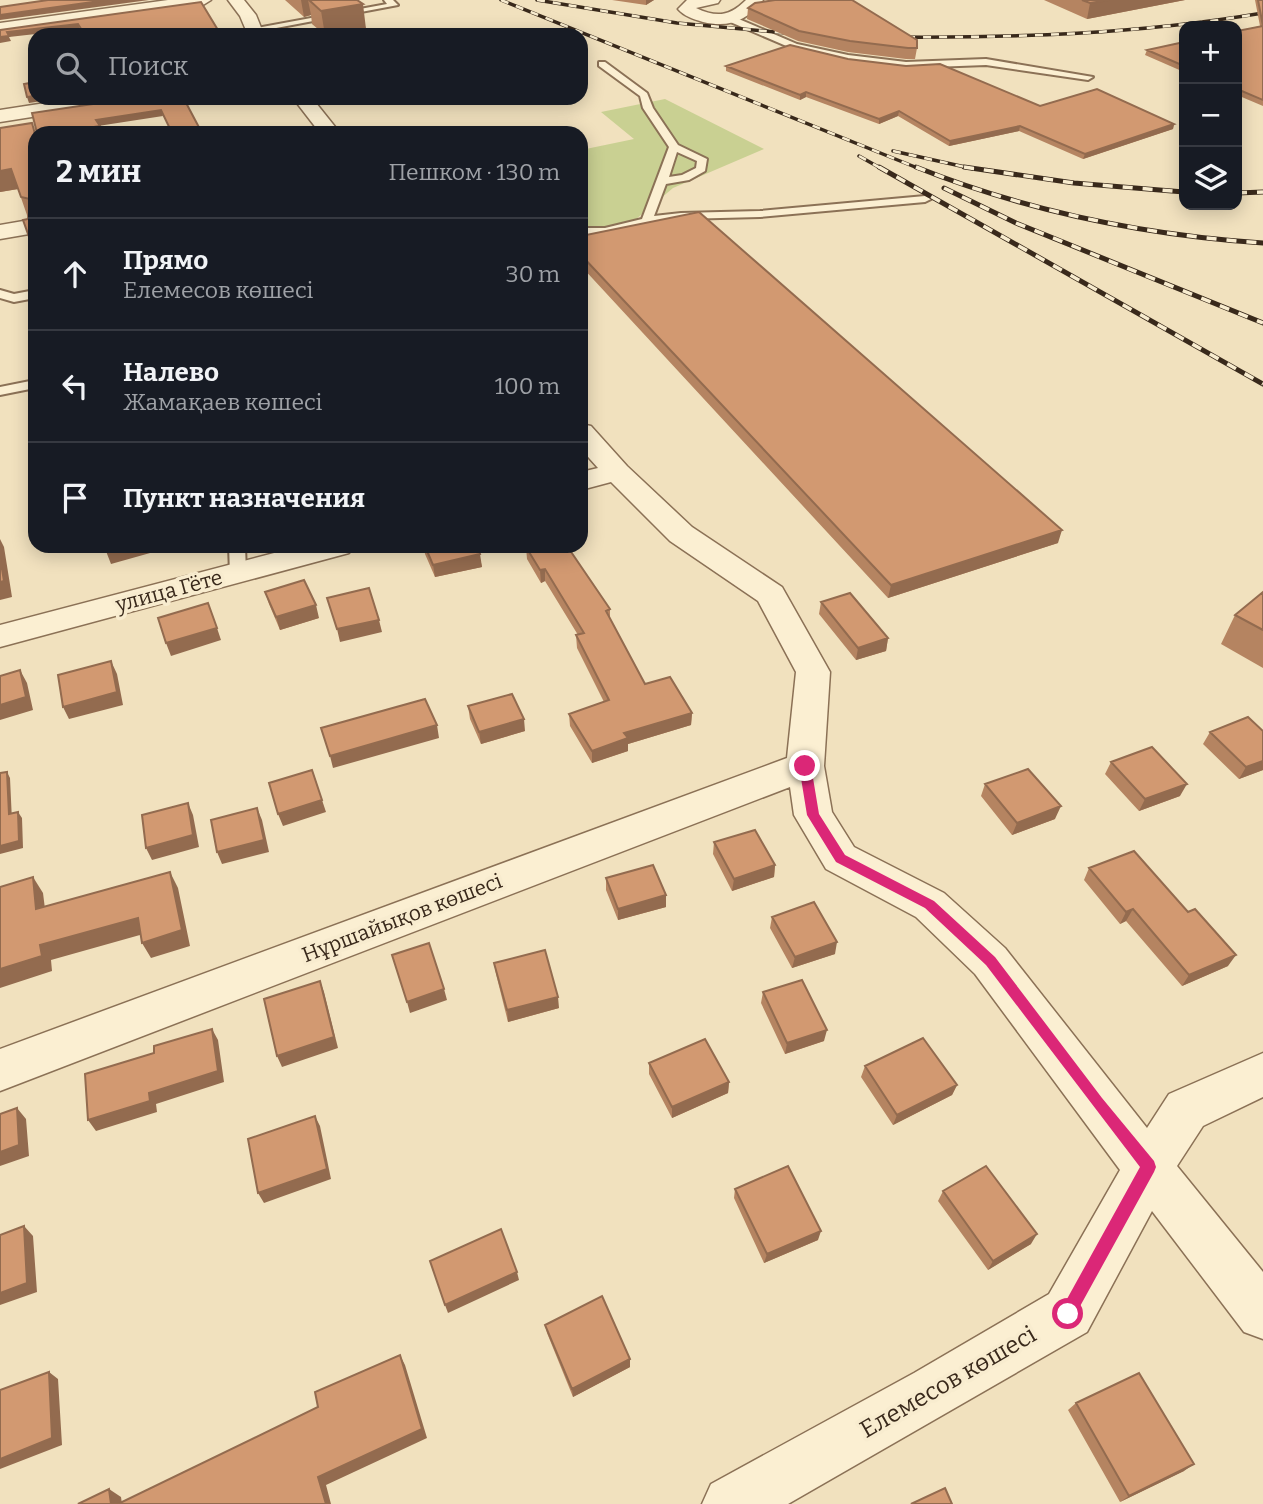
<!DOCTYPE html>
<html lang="ru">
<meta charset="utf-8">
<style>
:root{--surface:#171b24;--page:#242831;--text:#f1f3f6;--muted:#9ea1a6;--line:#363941}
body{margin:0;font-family:Bitter,serif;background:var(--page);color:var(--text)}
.controls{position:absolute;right:21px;top:21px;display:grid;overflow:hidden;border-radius:14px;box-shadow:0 4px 18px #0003}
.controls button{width:63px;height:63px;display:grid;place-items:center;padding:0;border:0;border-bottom:2px solid var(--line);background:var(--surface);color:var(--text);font:35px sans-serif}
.stop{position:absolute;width:21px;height:21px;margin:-16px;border:5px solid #db2777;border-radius:50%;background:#fff}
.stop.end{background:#db2777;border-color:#fff;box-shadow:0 2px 7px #0008}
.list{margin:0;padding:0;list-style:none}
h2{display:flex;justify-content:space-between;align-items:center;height:91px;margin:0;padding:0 28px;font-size:30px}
h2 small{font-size:23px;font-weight:400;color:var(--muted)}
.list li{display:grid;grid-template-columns:46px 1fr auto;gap:21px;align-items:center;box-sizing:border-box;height:112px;padding:0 28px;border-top:2px solid var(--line)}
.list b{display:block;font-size:26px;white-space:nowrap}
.list p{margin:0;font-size:23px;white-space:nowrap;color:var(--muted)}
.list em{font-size:23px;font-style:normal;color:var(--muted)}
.icon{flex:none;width:38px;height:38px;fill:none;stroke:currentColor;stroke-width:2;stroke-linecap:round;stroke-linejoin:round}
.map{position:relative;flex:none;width:1263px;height:1504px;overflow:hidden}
.search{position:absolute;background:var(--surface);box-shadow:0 4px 18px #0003;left:28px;top:28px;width:560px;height:77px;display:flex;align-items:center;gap:18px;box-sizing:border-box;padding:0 24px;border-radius:21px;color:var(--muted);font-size:26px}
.panel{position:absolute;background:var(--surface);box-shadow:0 4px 18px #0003;left:28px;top:126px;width:560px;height:427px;border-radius:21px}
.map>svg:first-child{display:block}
.green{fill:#c9d092}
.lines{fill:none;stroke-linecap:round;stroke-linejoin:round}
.lane-casing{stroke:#8b7156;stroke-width:4}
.street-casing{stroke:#8b7156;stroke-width:3}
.lane{fill:#fbefd2;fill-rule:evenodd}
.street{fill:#fbefd2;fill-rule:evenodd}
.rail-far1-casing{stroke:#39291b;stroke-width:3.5}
.rail-casing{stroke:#39291b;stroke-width:5}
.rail-far1{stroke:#f8eccf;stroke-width:2.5;stroke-dasharray:8;stroke-linecap:butt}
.rail{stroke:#f8eccf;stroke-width:3.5;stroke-dasharray:10;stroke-linecap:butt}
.wall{fill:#b58461}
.shaded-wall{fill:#936b4f}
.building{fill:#d29971;stroke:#936b4f;stroke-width:2}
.route{fill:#db2777}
.labels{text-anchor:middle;stroke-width:7;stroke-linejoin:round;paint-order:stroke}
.street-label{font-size:21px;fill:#39291b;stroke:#f8eccf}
.near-street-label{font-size:24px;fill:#39291b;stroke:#f8eccf}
</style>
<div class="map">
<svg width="1263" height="1504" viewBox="0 0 1263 1504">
<rect width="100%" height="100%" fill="#f1e1be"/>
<path class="green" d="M665,99L764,149L673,188L635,220L581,232V150L634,139L601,112Z"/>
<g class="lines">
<g class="lane-casing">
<path id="lane" d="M384,0H393L398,5L255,32L251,29L387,4Z
M728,17H734L797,44L848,55L906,62L986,59L1093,77L1088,80L986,65L906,68L848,61L791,48L728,21Z
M599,62H605L647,93L653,108L678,145L707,159L705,171L689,180L666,184L654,216L681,213L760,211L925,196L931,199L925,202L760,217L681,219L605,234L581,236V228H605L642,219L669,147L643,108L640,96L599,66ZM677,152L697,161L696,168L682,175L669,177Z
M0,290L14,294L35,290V298L14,302L0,298Z
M35,380V388L0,395V387Z
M229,546H245L246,573L244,577L238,578L230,573Z"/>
</g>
<g class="street-casing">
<path id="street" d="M168,0H211L203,5L0,33V23Z
M228,0H244L256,15L264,35H248L240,16Z
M687,0H720L718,3L696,8C717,18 730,16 746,0H763C747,21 729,28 703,22C693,19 684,16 678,9Z
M78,98H123L114,104L0,122V110Z
M293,98H312L340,133H320Z
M35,219V233L0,239V225Z
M581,424L591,426L627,466L692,527L782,587L830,672L824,766L832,812L854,847L944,893L1005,948L1147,1128L1169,1094L1263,1053V1097L1203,1126L1177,1166L1263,1272V1339L1244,1332L1152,1211L1087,1332L788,1504H702L711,1484L914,1373L1049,1294L1120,1170L975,974L916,917L826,869L794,815L790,787L0,1091V1049L787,758L796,672L758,601L670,541L611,482L581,490V472L598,468L581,449Z
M301,546H354L349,553L0,647V625Z"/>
</g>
<use href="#lane" class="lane"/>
<use href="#street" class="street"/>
<g class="rail-far1-casing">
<path id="rail-far1" d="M501,0L920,169
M537,0L677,23L797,34
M891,37C1016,38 1139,34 1263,13
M893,151L974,169
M859,156L882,169"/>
</g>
<g class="rail-casing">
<path id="rail" d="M879,167L1263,384
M916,167C1026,211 1145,235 1263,243
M964,167L1074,183L1184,192
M944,188L1016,223L1263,323
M1237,193L1263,192"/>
</g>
<use href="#rail-far1" class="rail-far1"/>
<use href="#rail" class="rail"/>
</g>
<path class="wall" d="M285,0H357L366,29L325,35L312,24L311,15L304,17Z
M612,0H654L646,5Z
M1044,0H1185L1087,19Z
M1255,0H1263V106L1237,95V31L1260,26Z
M748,8L917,48L915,59H906L848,52L798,41L747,19Z
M1184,42V72L1145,55L1147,50Z
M726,66L1040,106L1174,124L1173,129L1083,159L1019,131L949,146L898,116L879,124L806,97L800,100L726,71Z
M32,123L35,133V254L23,220L28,219V218L18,189L0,192V128Z
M581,236L1058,543L888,598L581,266Z
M424,546H477L482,567L435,577L425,554Z
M526,547L610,609V619L645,684L692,713L691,725L628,744V751L592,763L570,726L569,714L604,702L577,648L576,635H578L545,581L541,583L527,559Z
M265,592L319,618L280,630L269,604Z
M1263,592V668L1221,644L1235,615Z
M821,602L888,638L886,651L856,660L819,614Z
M468,706L525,731L481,744L470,719Z
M1263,731V770L1239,779L1203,744L1210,732Z
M1111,762L1180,796L1139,811L1105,774Z
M985,784L1055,819L1012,835L981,796Z
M714,842L775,865L774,877L732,891L713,854Z
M1089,868L1188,912L1228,966L1182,986L1126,921L1120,924L1084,880Z
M606,878L666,907L618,920L606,890Z
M772,917L835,954L792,968L770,928Z
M494,963L559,1008L508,1022L496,974Z
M763,992L824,1041L785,1054L761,1003Z
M649,1063L729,1082L728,1093L672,1118L649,1074Z
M865,1066L957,1085L952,1095L893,1125L861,1077Z
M735,1189L818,1240L764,1263L734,1198Z
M943,1191L1031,1244L988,1270L938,1201Z
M545,1325L630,1359V1367L573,1397L547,1333Z
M1076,1403L1184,1471L1120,1502L1068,1410Z"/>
<path class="shaded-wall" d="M107,0H149L0,20V15Z
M301,0H308L311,15L304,17Z
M646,0H654L646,5Z
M1109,0H1185L1087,19L1090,3Z
M363,4L366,29L325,35L321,11Z
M78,24L80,29L9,37L11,41L0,43V37L7,32Z
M806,92V97L800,100V95Z
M35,96V98H61L29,103L27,97Z
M187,98H228L185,105L184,99Z
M161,110L163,116L98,126L96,120Z
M899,111L898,116L879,124V119Z
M1174,124L1173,129L1083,159L1085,154Z
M100,126L102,133H57Z
M1020,126L1019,131L949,146L950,141Z
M11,169L18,189L0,192V171Z
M1062,530L1058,543L888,598L891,585Z
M0,539L4,547L12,597L0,600Z
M104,546H175L111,564Z
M480,554L482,567L435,577L433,565Z
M545,569V581L541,583L540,570Z
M316,605L319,618L280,630L276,617Z
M379,620L382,632L340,642L337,629Z
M217,628L221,640L171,656L166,643Z
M888,638L886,651L856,660L858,648Z
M111,661L117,674L123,705L69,719L63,707Z
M20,670L27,683L33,710L0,720V705Z
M692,713L691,725L628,744V751L592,763V751L624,733Z
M524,719L525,731L481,744L479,732Z
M437,725L439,738L333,768L330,756Z
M1263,761V770L1239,779L1246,767Z
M7,772L10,778L12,821L9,814Z
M1187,784L1180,796L1139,811L1145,799Z
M322,800L326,812L283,826L278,814Z
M188,803L193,815L199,847L152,860L146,848Z
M1061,806L1055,819L1012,835L1017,823Z
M257,808L262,820L269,852L222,864L217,852Z
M18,812L22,818L23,848L0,854V846Z
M775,865L774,877L732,891L734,879Z
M170,872L178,888L190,946L151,958L142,943Z
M33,877L43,893L47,925L36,909Z
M666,895V907L618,920V909Z
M1133,909L1126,921L1120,924L1126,912Z
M138,918L147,933L51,960L52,971L0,988V969L40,945Z
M837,942L835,954L792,968L795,957Z
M1236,955L1228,966L1182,986L1189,975Z
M320,981L324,992L338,1048L282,1067L277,1056Z
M444,989L447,1000L410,1013L407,1002Z
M558,997L559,1008L508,1022L507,1010Z
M212,1029L218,1040L224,1082L156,1104L157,1112L96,1131L88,1120L149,1093Z
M827,1030L824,1041L785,1054L787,1043Z
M729,1082L728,1093L672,1118V1107Z
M957,1085L952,1095L893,1125L897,1115Z
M17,1108L26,1119L29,1156L0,1166V1152Z
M315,1116L320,1126L331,1179L264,1203L258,1193Z
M24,1226L33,1236L37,1292L0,1305V1293Z
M821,1231L818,1240L764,1263L767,1254Z
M1037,1234L1031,1244L988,1270L993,1261Z
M517,1272L519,1280L448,1313L445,1305Z
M400,1355L405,1365L427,1438L326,1485L331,1504H326L318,1477Z
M630,1359V1367L573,1397L572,1389Z
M49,1372L58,1379L62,1445L0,1469V1459Z
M1194,1464L1184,1471L1120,1502L1129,1496Z
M109,1489L121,1497L122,1504H111Z"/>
<path class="building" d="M48,0H107L0,15V7Z
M309,0H357L363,4L321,11Z
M775,0H852L917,40V48H908L850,41L799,31L748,8L755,3Z
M1082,0H1109L1090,3Z
M1258,0H1263V100L1237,89V31L1263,26Z
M201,2L221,35H85L78,24L7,32L9,36L0,37V30Z
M1184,42V66L1147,50Z
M790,45L848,59L906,66L940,64L1040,106L1097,89L1174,124L1085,154L1020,126L950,141L899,111L879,119L806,92L800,95L726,66Z
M35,82V96L27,97L24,84Z
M117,98H187L184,99L202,133H172L161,110L96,120L100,126L57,133H37L32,113L113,101Z
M32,123L35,134V248H33L23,220L28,219L30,199L21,197L11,169L0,171V128Z
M699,212L1062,530L891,585L581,255V236Z
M425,546H477L480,554L433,565Z
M528,546H567L610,609L606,611L645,684L670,677L692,713L624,733L628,738L592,751L569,714L609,700L576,635L584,633L545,569L540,570L526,547Z
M0,557L4,581L0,582Z
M304,580L316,605L276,617L265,592Z
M369,588L379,620L337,629L327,598Z
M1263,592V630L1235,615Z
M850,593L888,638L858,648L821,602Z
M208,603L217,628L166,643L158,618Z
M111,661L117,692L63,707L58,675Z
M20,670L26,697L0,705V676Z
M512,694L524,719L479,732L468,706Z
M425,699L437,725L330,756L321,728Z
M1248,717L1263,731V761L1246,767L1210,732Z
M1152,747L1187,784L1145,799L1111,762Z
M1028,769L1061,806L1017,823L985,784Z
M312,770L322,800L278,814L269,783Z
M7,772L9,814L18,812L19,841L0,846V773Z
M188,803L193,835L146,848L142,815Z
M257,808L264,840L217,852L211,820Z
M755,830L775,865L734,879L714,842Z
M1134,851L1188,912L1195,909L1236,955L1189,975L1133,909L1126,912L1089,868Z
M653,865L666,895L618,909L606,878Z
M170,872L182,930L142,943L138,918L40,945L42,956L0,969V887L33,877L36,909Z
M814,902L837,942L795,957L772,917Z
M429,943L444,989L407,1002L392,955Z
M545,950L558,997L507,1010L494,963Z
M802,980L827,1030L787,1043L763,992Z
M320,981L334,1037L277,1056L264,999Z
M212,1029L218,1071L149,1093L150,1101L88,1120L85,1074L154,1053V1046Z
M923,1038L957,1085L897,1115L865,1066Z
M705,1039L729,1082L672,1107L649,1063Z
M17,1108L19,1145L0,1152V1114Z
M315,1116L327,1169L258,1193L248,1139Z
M788,1166L821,1231L767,1254L735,1189Z
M986,1166L1037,1234L993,1261L943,1191Z
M24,1226L27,1283L0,1293V1235Z
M501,1229L517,1272L445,1305L430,1261Z
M602,1296L630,1359L572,1389L545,1325Z
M400,1355L422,1429L318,1477L326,1504H118L318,1407L315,1392Z
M49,1372L52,1438L0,1459V1390Z
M1139,1373L1194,1464L1129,1496L1076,1403Z
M945,1488L952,1504H911Z
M109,1489L111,1504H78Z"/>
<path class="route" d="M805,761L811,766L819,814L845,855L934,901L995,957L1102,1098L1154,1161L1156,1167L1154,1172L1073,1319L1068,1322L1062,1319L1060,1314L1062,1308L1140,1167L986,965L925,908L836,862L807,815L799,766Z"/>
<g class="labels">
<g class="street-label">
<text transform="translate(169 591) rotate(-15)" y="7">улица Гёте</text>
<text transform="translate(402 918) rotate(-21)" y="7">Нұршайықов көшесі</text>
</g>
<g class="near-street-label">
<text transform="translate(948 1382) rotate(-30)" y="8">Елемесов көшесі</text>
</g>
</g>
</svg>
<div class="controls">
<button>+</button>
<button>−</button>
<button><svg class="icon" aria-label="layers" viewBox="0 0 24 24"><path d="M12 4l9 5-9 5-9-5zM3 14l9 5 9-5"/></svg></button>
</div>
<div class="stop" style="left:1068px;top:1314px"></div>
<div class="stop end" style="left:805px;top:766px"></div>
<div class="search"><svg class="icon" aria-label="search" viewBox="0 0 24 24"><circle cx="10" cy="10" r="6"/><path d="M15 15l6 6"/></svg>Поиск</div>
<section class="panel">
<h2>2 мин<small>Пешком · 130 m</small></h2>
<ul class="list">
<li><svg class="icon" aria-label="ahead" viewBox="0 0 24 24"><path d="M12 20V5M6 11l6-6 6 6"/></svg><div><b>Прямо</b><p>Елемесов көшесі</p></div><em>30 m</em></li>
<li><svg class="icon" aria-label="left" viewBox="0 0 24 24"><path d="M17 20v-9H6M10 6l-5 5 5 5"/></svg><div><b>Налево</b><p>Жамақаев көшесі</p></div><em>100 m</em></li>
<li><svg class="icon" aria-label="arrive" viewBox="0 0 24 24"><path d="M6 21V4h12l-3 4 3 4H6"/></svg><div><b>Пункт назначения</b></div></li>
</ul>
</section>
</div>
